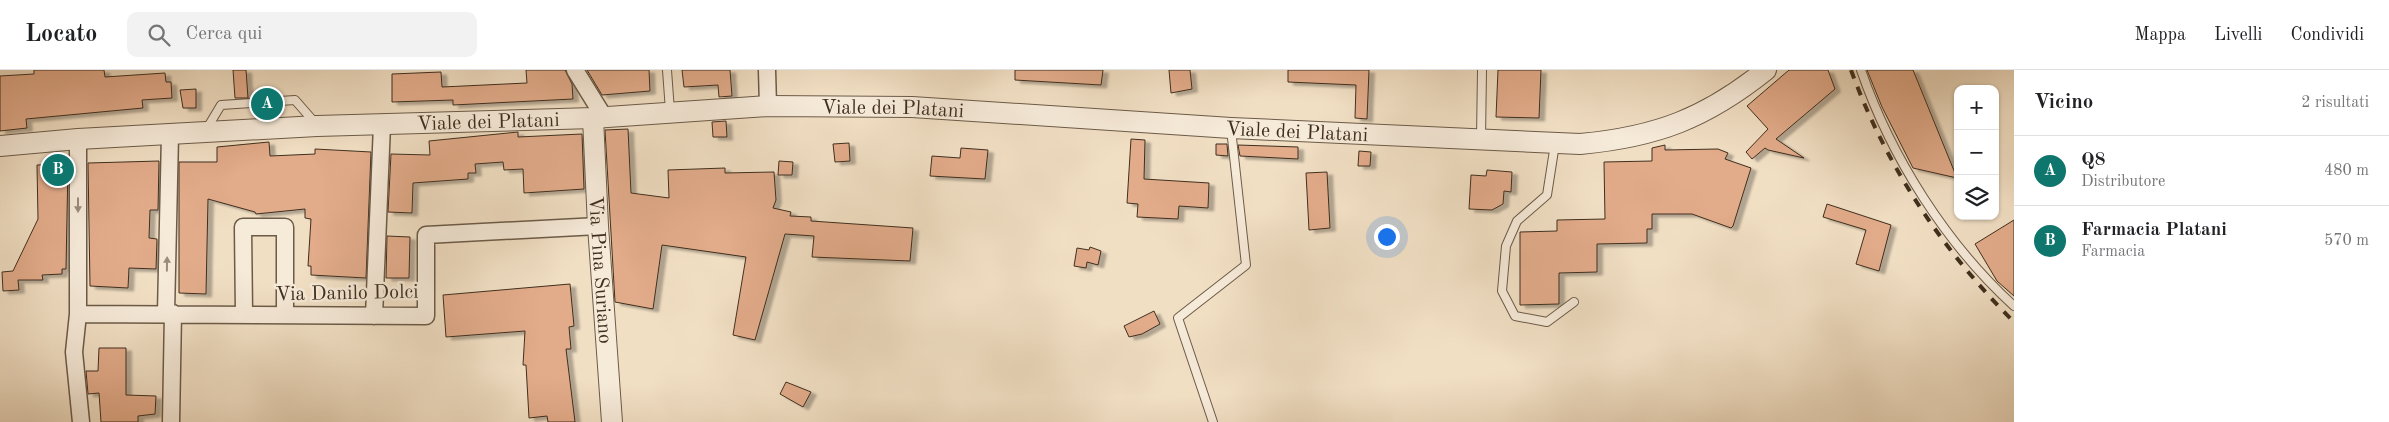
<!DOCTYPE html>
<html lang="it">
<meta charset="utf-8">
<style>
:root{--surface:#fff;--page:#f2f2f2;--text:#202124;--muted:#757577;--line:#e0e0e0;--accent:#0f766e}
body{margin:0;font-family:"Old Standard TT",serif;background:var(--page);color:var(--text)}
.controls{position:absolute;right:15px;top:15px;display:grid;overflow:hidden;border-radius:10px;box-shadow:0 1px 4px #0004}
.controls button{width:45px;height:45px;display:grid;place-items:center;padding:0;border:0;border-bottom:1px solid var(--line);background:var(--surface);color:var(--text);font:25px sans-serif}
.you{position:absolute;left:1386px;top:166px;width:18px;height:18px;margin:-12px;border:4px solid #fff;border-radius:50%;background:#1a73e8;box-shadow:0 0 0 8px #1a73e833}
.badge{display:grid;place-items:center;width:32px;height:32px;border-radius:50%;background:var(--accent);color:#fff;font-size:16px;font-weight:700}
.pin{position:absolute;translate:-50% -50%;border:2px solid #fff;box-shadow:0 1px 5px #0006}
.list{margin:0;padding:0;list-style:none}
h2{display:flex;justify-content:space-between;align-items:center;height:65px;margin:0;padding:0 20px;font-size:21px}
h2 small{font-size:16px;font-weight:400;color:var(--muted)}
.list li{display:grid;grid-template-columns:32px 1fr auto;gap:15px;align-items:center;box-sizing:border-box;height:70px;padding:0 20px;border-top:1px solid var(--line)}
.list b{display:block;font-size:19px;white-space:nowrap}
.list p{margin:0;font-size:16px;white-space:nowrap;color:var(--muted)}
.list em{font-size:16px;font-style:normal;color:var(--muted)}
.icon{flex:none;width:28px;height:28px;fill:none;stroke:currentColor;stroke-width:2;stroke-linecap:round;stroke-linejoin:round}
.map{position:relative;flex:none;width:2014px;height:352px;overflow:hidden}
header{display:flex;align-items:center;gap:30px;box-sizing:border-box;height:70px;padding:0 25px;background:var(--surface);border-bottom:1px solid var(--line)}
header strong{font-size:24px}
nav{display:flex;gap:28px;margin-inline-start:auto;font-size:18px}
.search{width:350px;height:45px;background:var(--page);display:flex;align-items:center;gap:12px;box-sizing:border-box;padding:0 18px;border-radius:10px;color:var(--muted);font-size:19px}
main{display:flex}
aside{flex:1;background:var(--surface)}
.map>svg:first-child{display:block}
.building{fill:#e2ab8a;stroke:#3f2f1e;filter:url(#shadow)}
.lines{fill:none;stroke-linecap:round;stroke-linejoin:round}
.service-casing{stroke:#6c5b48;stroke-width:10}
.minor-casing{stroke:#6c5b48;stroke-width:19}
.tertiary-casing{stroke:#6c5b48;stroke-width:22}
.service{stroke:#f6ead9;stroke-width:8}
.minor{stroke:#f6ead9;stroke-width:16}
.tertiary{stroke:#f6ead9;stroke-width:20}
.rail{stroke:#3f2f1e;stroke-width:4;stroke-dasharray:9 9;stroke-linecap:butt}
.oneway{fill:#9a8c7c}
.labels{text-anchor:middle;stroke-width:5;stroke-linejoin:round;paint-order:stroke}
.street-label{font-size:20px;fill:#3f2f1e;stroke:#f6ead9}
</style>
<header>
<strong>Locato</strong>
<div class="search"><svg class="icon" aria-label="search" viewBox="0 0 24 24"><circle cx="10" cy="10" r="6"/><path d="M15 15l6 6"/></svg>Cerca qui</div>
<nav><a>Mappa</a><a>Livelli</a><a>Condividi</a></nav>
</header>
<main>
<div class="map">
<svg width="2014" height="352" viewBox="0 0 2014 352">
<defs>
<filter id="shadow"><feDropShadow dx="5.5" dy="3" stdDeviation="1" flood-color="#0004"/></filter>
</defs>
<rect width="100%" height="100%" fill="#f1dfc4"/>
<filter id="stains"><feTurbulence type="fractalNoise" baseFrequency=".004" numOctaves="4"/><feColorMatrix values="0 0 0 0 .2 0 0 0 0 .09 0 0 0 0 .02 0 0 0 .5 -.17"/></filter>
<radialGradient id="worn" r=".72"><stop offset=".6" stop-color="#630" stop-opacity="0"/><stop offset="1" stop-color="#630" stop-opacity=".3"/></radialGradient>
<path class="building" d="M34,0H104L105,7L165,3L166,12H171L172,28L142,30L143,38L26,49L27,58L0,61V6L34,4Z
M233,0H246L248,28H235Z
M526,0H565L572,14L573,29L453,35V30L392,32V4L441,2L442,17L527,13Z
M587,0H649L650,21L602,25Z
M682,0H730L732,26L719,27L718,15L684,17Z
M1015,0H1103L1101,15L1015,10Z
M1169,0H1190L1192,19L1171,23Z
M1288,0H1369L1367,49L1355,48L1356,15L1288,12Z
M1498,0H1541L1539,48L1496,47Z
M1789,0H1828L1835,19L1776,69L1804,88L1768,80L1765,78L1752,89L1746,82L1768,59L1747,36Z
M1867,0H1913L1957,108L1913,98L1882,37Z
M196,19V38H183L180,20Z
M277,37V41L261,42V38Z
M726,51L727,67H713L712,52Z
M628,59L631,123L669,128L668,100L725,98V103L774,102L776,130L773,138L791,142L790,146L811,147V151L913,158L910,191L812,187L814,166L785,164L755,270L733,265L746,187L662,175L653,239L615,232L605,60Z
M518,62V67L582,64L584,119L524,123L523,99L504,100L503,92L475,94L476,103H468V109L413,113L412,143L388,142L391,84L430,85L429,71Z
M1131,69L1145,70L1144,109L1209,113L1208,138L1179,136L1178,149L1137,147L1138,134L1127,133Z
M269,72L270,86L315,84V79L371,82L366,208L311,205V196H308L311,149L305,148V139L256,144L255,142L208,129L206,224L179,223V92H217V77Z
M849,73L850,91L835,92L833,74Z
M1216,74H1227L1228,86L1216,85Z
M1238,75L1298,77V89L1240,86Z
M1665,75V80L1718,79L1728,83L1725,89L1751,98L1733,156L1731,158L1692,144H1652V159H1647V173L1597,174V202L1559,203V234L1520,235V162L1557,161V150L1605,149L1604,92L1652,91V78Z
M961,78L988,80L985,109L930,106L932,86L960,88Z
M1359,81L1371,82L1370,96H1358Z
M159,91L158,140H150L149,168L157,169L156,199L129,198L128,218L90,216L88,93Z
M779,91L793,92L792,105H778Z
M68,94L66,199H62V204L42,205L43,210H18L19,220L3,221L2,202L13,201L38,149L37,95Z
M1487,100L1512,102L1511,122L1504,121L1503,134L1492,140L1469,139L1471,105L1486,106Z
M1327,102L1330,158L1309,160L1306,103Z
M1827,134L1891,155L1879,201L1856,194L1866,160L1823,147Z
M2014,150V226L1997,211L1975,174Z
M387,166L410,167L409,208H386Z
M1090,177L1101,181L1098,195L1087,192L1086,198L1074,196L1077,178L1089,180Z
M570,214L574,256L569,257L571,279H566L575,352H548L547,346L529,348L526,295H523L525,261L446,267L443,225Z
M1154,241L1160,254L1142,264L1129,267L1124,256Z
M99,278H126V325L156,326L155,344L138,346V352H101L99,323L88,324L86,301H98Z
M786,312L811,322L803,337L780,324Z"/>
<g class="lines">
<g class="service-casing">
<path id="service" d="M667,0L670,41
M1861,0C1891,87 1946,174 2014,236
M206,60L221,35L295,30L316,54
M1481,68L1482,0
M1555,74L1547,125L1517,151L1506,176L1502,221L1515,246L1547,252L1574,232
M1213,352L1178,248L1246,195L1231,59"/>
</g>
<g class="minor-casing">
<path id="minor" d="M575,0L604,47
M767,0L768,36
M78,69V244L74,282L81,352
M166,243L170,65
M78,244L426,246V165L598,156
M244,244L243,157H285V244
M374,246L382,55
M171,352L173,243"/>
</g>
<g class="tertiary-casing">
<g id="tertiary">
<path id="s1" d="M593,48L598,156L612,352"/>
<path id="s2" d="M0,76L78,69L317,56L593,48L768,36L912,37L1231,58L1580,74C1657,67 1706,48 1766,0"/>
</g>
</g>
<use href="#service" class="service"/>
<use href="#minor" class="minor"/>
<use href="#tertiary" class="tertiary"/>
<path class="rail" d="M1851,0C1886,96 1942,180 2014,252"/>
</g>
<defs><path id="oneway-solid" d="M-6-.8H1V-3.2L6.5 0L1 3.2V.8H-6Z" transform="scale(1.25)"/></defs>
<g class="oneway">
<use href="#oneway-solid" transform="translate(78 135) rotate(90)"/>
<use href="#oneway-solid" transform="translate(167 194) rotate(-89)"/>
</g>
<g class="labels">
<g class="street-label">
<text dy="7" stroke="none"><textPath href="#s2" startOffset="894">Viale dei Platani</textPath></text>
<text dy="7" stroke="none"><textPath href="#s2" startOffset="489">Viale dei Platani</textPath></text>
<text dy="7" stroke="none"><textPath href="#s2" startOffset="1299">Viale dei Platani</textPath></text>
<text dy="7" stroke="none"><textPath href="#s1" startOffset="152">Via Pina Suriano</textPath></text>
<text transform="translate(347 222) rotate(-1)" y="7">Via Danilo Dolci</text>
</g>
</g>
<rect width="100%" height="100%" filter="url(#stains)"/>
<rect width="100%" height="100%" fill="url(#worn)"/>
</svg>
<div class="controls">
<button>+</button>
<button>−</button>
<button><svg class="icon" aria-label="layers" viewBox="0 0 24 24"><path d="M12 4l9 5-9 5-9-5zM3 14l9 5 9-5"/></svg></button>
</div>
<div class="you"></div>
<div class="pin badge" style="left:267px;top:34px">A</div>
<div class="pin badge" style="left:58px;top:100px">B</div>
</div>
<aside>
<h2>Vicino<small>2 risultati</small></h2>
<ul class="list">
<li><span class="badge">A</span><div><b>Q8</b><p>Distributore</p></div><em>480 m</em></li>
<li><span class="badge">B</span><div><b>Farmacia Platani</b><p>Farmacia</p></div><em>570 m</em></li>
</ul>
</aside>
</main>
